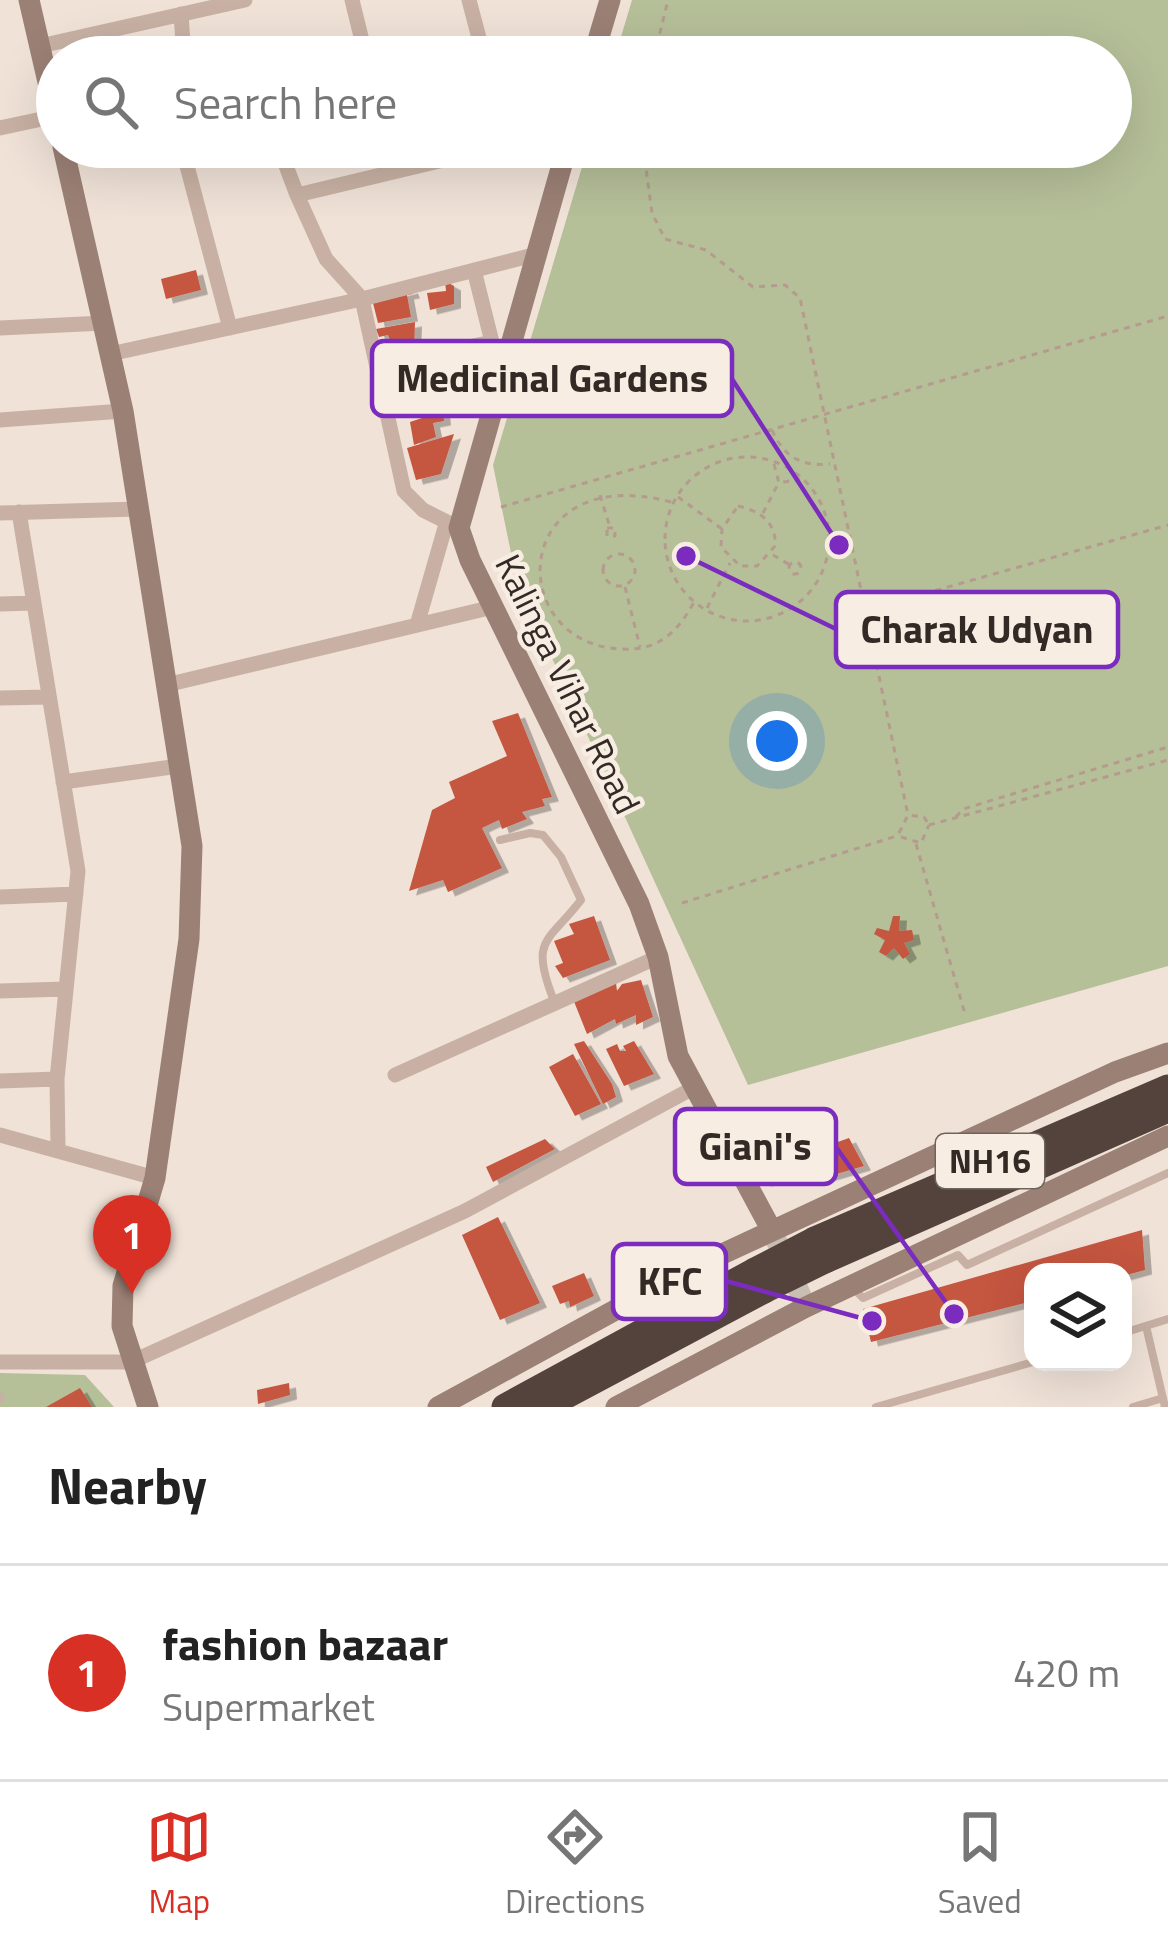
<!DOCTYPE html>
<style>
:root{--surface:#fff;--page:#f2f2f2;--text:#222;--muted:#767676;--line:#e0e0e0;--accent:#d93025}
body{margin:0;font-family:"Titillium Web",sans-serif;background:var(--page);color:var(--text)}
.controls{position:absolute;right:36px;bottom:36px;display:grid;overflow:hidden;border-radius:24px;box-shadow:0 12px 48px #0002}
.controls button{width:108px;height:108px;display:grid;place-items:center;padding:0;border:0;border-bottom:3px solid var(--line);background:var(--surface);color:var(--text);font:60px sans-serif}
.you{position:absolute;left:777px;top:741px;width:42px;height:42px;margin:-30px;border:9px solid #fff;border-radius:50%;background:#1a73e8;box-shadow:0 0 0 18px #1a73e833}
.badge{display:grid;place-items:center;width:78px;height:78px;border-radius:50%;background:var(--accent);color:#fff;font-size:39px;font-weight:700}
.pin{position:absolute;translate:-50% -99px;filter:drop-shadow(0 3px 6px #0008)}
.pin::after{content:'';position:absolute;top:63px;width:42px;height:36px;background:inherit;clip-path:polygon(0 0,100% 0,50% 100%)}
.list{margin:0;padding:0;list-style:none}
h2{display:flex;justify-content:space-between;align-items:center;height:156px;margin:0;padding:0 48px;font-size:51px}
h2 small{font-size:39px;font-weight:400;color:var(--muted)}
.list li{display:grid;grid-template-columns:78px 1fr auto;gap:36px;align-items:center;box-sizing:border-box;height:216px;padding:0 48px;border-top:3px solid var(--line)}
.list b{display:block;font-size:45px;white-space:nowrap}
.list p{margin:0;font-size:39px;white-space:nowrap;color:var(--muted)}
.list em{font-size:39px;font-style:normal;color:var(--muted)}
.icon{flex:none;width:66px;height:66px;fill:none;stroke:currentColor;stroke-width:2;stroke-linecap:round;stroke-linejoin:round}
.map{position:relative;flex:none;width:1168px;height:1407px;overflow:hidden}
.search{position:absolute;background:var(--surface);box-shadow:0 12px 48px #0002;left:36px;right:36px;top:36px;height:132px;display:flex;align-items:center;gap:30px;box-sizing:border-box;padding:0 42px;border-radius:66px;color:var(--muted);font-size:45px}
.sheet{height:372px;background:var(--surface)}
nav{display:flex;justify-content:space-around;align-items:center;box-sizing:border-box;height:168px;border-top:3px solid var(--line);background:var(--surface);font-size:33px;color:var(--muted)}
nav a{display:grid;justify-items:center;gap:6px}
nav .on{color:var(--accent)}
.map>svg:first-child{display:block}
.green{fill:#b5bf98}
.building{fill:#c55641;filter:url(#shadow)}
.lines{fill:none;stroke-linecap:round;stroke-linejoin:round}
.secondary-tunnel{stroke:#cabdb3;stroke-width:21;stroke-dasharray:21 10;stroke-linecap:butt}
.path{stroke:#b49b8e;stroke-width:3;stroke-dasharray:6 6;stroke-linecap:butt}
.lane{stroke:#c8b1a4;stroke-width:8}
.street{stroke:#c8b1a4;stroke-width:15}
.secondary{stroke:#9b8075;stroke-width:21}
.highway{stroke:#54423c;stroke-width:27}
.highway-bridge{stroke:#54423c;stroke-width:27}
.labels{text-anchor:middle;stroke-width:9;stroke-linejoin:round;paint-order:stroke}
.shield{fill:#f8ede3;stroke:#6e645e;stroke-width:3}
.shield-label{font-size:33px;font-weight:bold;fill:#332925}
.street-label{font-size:36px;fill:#332925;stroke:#f8ede3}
.leader{fill:none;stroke:#7b2cbf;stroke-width:4.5}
.callout-dot{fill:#7b2cbf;stroke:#f8ede3;stroke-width:4.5}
.callout{fill:#f8ede3;stroke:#7b2cbf;stroke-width:4.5}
.callout-label{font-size:39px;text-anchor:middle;font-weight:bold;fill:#332925}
</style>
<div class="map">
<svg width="1168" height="1407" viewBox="0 0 1168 1407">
<defs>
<filter id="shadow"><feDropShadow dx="7" dy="4.5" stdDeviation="0" flood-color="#0004"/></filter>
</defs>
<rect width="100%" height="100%" fill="#f0e2d7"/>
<path class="green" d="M632,0H1168V966L748,1085L517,582L493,465L588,147H1111V57H615Z
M0,1373L85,1375L114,1407H0Z"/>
<path class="building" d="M196,270L201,290L166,299L161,279Z
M445,281L454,286V304L430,310L427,293L446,291Z
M411,289L413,294L407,295L411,317L378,323L372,299Z
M415,322L414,348L395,353L388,335L379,337L376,329Z
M443,411L444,421L433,423L436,437L414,445L410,422Z
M454,434L441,474L416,480L407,448Z
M518,713L552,797L542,799L545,806L522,812L527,819L502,829L499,820L482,828L502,868L448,892L443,880L409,891L432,810L455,798L449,782L507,756L492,721Z
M594,916L610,960L563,978L555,966L563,963L554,941L574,934L569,924Z
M893,916H900L899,931L912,930L914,940L904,943L910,954L903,959L894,948L886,956L879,952L885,940L874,934L877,928L889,931Z
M641,980L653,1017L636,1025V1015L616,1024L615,1019L587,1034L573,999L616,983L617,991L622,984Z
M584,1041L612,1084L616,1097L603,1104L574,1044Z
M634,1041L654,1074L624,1086L606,1049L617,1044L620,1051H626L623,1046Z
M573,1054L601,1104L575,1116L549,1067Z
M784,1134L798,1156L849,1138L864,1166L819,1179L815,1172L763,1182L750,1147Z
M545,1139L555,1149L493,1182L486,1167Z
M498,1217L540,1303L500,1320L462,1235Z
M1142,1230L1145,1270L1123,1276L1033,1272V1301L871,1342L863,1309Z
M584,1273L594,1296L570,1307L569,1301L560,1304L552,1286Z
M289,1383L290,1395L258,1404L257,1390Z
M80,1388L92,1407H46Z"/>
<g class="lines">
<path class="secondary-tunnel" d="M772,1231L806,1307"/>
<path class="path" d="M654,57L668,0
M643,147L652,213L665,239L706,250L753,287L785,285L800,298L908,815
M772,430C783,456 801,467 830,464
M665 539a82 82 0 1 1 164 0a82 82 0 1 1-164 0Z
M774,464L779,483L800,479
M600,495L609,524
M678,497L722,529
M671,502C509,459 503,645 622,649C658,651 678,632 694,602
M738,506C757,510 777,521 775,546L757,566H740L721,547L722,529Z
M501,507L1168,316
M763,513L778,484
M607,528H615V536H607Z
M603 570a16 16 0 1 1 32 0a16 16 0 1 1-32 0Z
M773,555L790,565
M789 568a6 6 0 1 1 12 0a6 6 0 1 1-12 0Z
M625,587L640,647
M707,608L730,563
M866,610L1168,525
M956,817L963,809L1168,747
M929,825L1168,760
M899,833L908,815L924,817L929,825
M901,837L921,843L929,825
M916,844L965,1014
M682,903L900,835"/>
<path class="lane" d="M500,840L530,833L543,835L561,857L581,900C548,943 529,938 554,1001
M852,1287L863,1298L958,1255L967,1265L1168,1173
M1146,1326L1165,1407
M1123,1333L1168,1319
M0,1399L1,1397
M876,1407L1033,1362
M1133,1407L1163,1398"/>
<path class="street" d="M352,0L366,57
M469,0L484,57
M181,14L184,57
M40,46L245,0
M0,128L56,116
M182,147L230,328
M279,147L297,195
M389,147L395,171
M66,159L113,147
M0,328L104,323
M110,354L362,299L537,254
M378,366L492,342L474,270
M0,420L123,411
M19,512L78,871L57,1079L58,1148
M0,513L138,509
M459,528L423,510L404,491L362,299L326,259L297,195L498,147
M0,604L34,603
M417,625L446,524
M166,685L493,607
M0,698L49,697
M63,782L179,766
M0,897L76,894
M0,991L66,989
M395,1075L658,957
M0,1081L57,1079
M0,1135L155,1178
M0,1362H131L465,1211L697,1086"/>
<path class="secondary" d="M29,0L57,121
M593,57L610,0
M63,147L123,411L192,846L189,939L155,1178L123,1286L122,1326L148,1407
M567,147L459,528L470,560L639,904L658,957L678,1056L772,1231
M438,1407L692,1268L1115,1072L1168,1053
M616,1407L806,1307L1168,1136"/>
<path class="highway" d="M815,1240L1168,1088
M825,1260L1168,1109
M505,1407L755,1271
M544,1407L764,1290"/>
<path class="highway-bridge" d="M755,1271L815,1240
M764,1290L825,1260"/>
</g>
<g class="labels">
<rect class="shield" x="936" y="1134" width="108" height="54" rx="9"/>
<g class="shield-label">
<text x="990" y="1173">NH16</text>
</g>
<g class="street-label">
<text transform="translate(568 684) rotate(64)" y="13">Kalinga Vihar Road</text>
</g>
</g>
<path class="leader" d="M839 545L732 379M686 556L836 629M954 1314L836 1147M872 1321L726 1281"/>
<g class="callout-dot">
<circle cx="839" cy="545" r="12"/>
<circle cx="686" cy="556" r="12"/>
<circle cx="954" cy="1314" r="12"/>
<circle cx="872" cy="1321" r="12"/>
</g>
<g class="callout">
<rect x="372" y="341" width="360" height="75" rx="12"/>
<rect x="836" y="592" width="282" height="75" rx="12"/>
<rect x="675" y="1109" width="161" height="75" rx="12"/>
<rect x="613" y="1244" width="113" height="75" rx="12"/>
</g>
<g class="callout-label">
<text x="552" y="392">Medicinal Gardens</text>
<text x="977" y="643">Charak Udyan</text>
<text x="755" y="1160">Giani's</text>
<text x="670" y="1295">KFC</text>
</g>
</svg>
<div class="controls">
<button><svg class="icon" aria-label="layers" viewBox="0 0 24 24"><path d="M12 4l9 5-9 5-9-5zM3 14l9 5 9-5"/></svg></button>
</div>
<div class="you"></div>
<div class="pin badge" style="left:132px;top:1294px">1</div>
<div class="search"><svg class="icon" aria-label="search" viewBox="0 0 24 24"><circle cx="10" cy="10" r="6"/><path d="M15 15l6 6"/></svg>Search here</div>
</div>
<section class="sheet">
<h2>Nearby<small></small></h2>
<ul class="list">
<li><span class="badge">1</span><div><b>fashion bazaar</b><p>Supermarket</p></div><em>420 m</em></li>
</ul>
</section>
<nav>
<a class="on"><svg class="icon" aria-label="map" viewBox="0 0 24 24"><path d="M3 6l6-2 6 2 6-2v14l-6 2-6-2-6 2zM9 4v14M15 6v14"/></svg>Map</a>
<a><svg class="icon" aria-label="directions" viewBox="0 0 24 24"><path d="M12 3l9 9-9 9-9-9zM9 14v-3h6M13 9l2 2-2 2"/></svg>Directions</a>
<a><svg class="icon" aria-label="saved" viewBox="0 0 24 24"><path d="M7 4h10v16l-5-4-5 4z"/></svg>Saved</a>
</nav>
